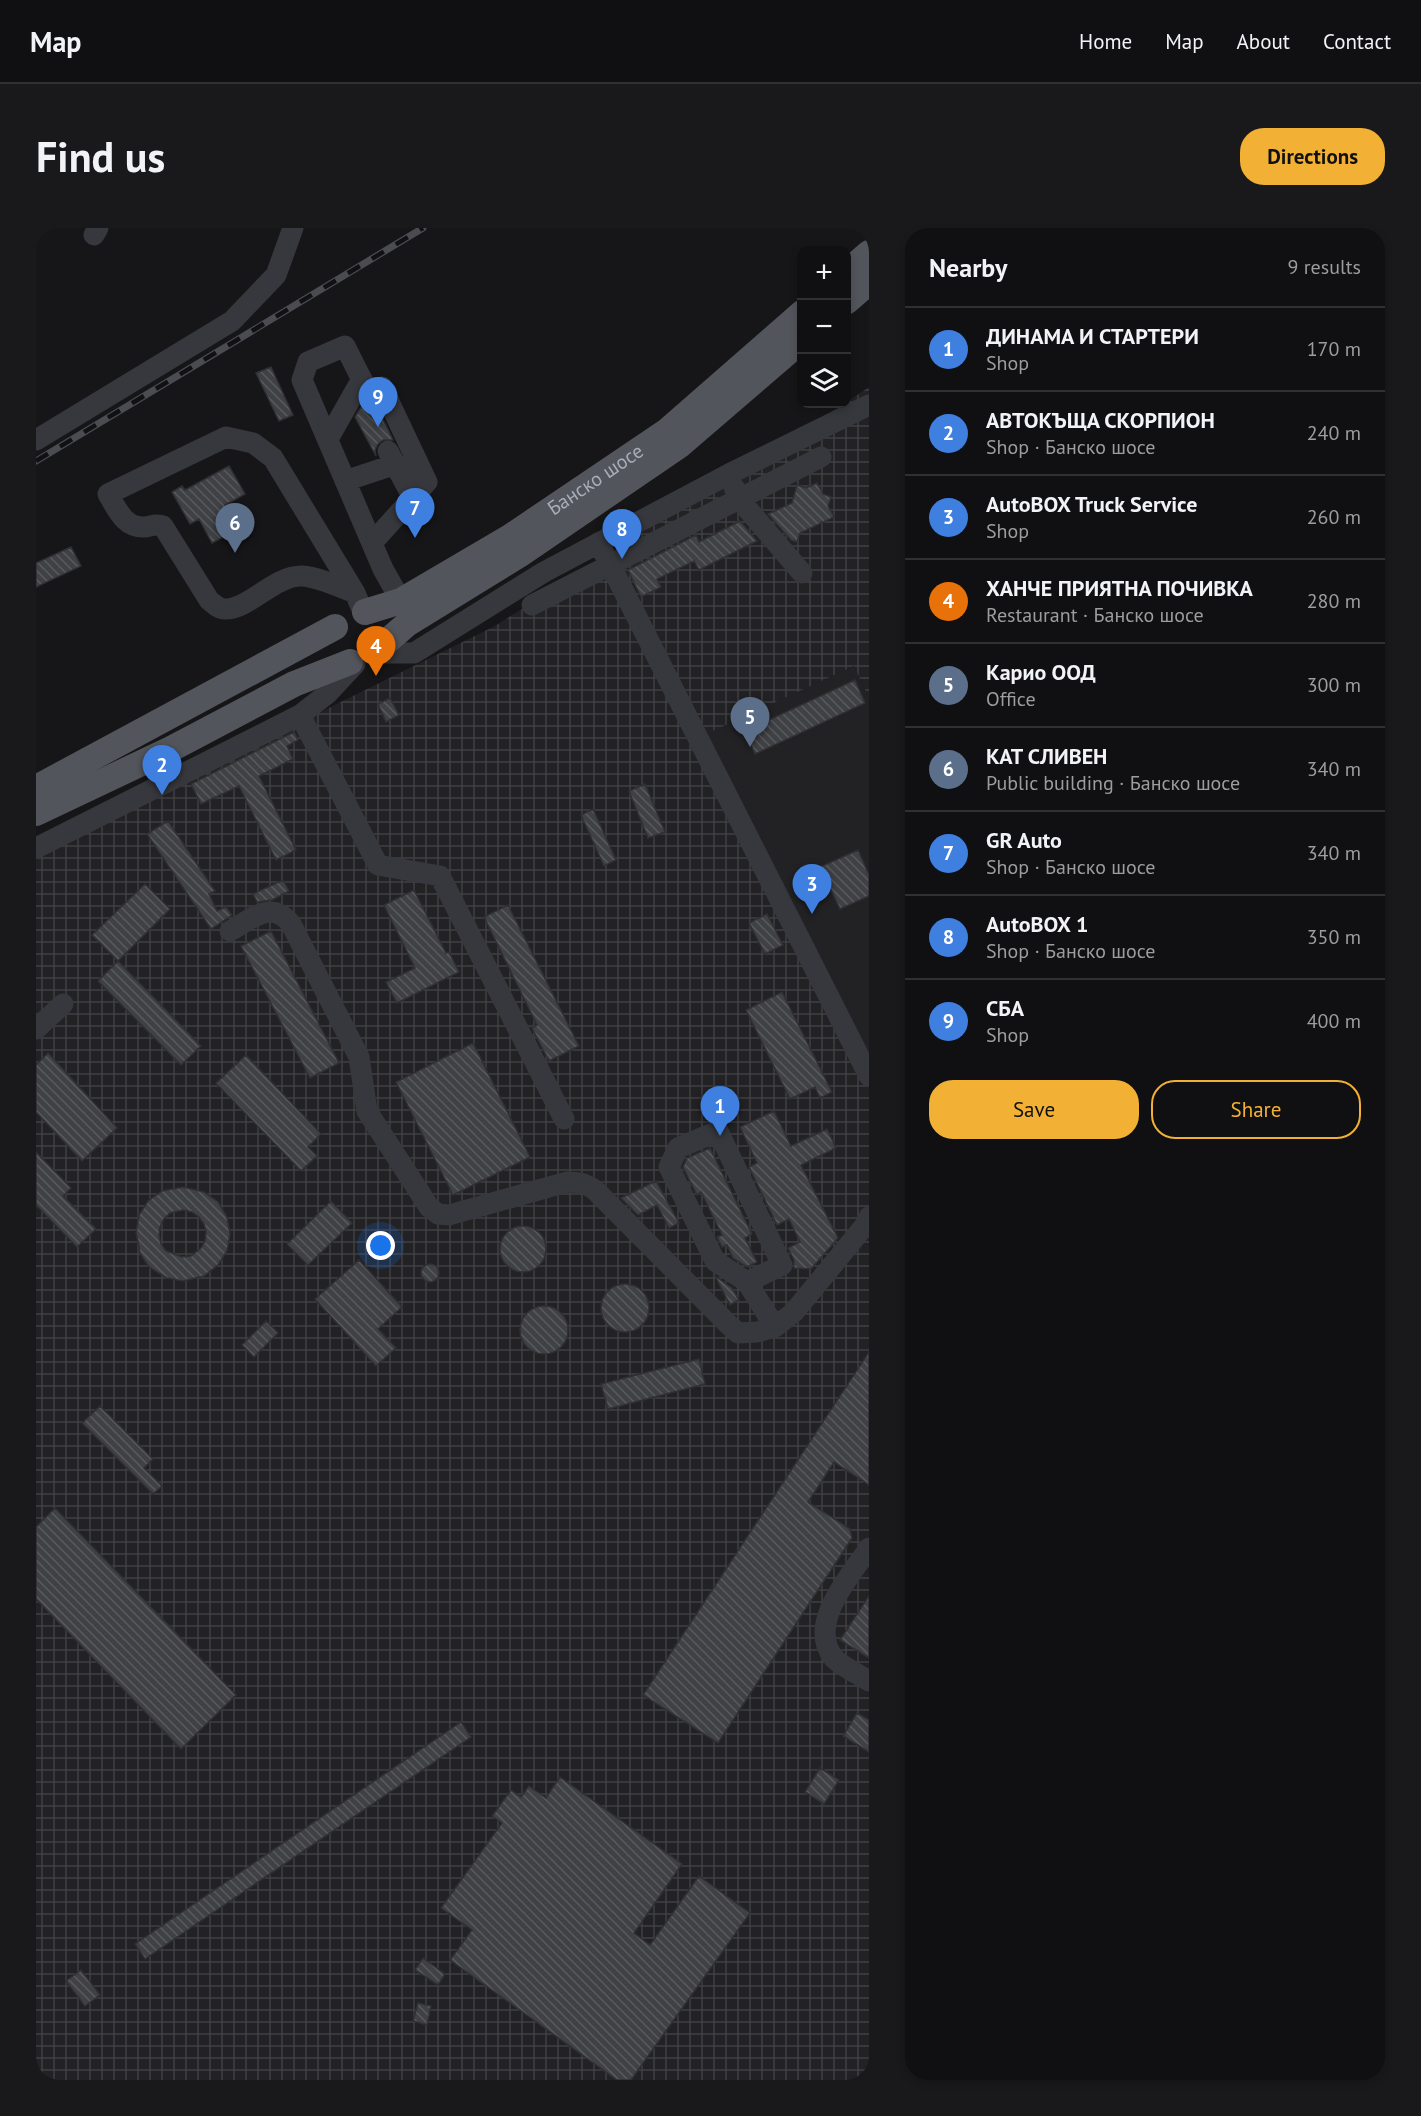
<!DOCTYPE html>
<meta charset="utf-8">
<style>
:root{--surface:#101012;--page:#19191b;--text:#f1f3f6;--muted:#9c9d9f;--line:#303032;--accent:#f2b134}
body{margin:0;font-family:"PT Sans",sans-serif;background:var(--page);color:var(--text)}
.controls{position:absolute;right:18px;top:18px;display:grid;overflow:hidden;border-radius:12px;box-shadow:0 3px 9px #0003}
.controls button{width:54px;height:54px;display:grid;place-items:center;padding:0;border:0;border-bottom:2px solid var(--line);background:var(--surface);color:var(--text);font:30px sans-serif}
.you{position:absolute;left:345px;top:1018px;width:21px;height:21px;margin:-15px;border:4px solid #fff;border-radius:50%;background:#1a73e8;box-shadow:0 0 0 9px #1a73e833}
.badge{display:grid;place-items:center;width:39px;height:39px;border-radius:50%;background:var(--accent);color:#fff;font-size:20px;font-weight:700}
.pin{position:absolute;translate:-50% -50px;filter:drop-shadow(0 2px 3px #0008)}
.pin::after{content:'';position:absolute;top:32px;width:21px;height:18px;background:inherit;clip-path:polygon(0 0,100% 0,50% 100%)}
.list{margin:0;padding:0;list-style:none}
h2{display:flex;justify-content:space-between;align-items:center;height:78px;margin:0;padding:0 24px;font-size:26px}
h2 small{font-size:20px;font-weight:400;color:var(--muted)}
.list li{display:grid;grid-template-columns:39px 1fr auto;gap:18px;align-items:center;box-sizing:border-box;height:84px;padding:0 24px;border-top:2px solid var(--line)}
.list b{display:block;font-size:22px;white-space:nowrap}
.list p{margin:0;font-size:20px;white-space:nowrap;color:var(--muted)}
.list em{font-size:20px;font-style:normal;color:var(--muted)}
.actions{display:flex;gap:12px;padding:18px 24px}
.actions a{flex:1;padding:14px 0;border:2px solid var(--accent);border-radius:24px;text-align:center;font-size:21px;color:var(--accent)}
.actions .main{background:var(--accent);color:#111}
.icon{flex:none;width:33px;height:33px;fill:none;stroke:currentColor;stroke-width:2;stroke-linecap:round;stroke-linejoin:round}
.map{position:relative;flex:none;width:833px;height:1852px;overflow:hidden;border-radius:24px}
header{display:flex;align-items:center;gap:36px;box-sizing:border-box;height:84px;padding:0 30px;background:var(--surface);border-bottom:2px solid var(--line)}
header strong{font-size:28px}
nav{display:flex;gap:33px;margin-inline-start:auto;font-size:21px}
.intro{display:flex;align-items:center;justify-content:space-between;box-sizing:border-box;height:144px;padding:0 36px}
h1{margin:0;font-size:42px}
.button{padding:15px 27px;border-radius:24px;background:var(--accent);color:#111;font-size:21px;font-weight:700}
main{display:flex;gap:36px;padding:0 36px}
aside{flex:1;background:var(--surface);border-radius:24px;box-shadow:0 3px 9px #0003}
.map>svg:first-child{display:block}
.built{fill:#222225}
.industrial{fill:url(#industrial-grid)}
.building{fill:url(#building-back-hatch);stroke:#303034;stroke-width:1.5;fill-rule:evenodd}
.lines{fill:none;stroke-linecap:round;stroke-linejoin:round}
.minor{stroke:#37383d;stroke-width:21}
.major{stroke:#53555c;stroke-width:26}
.rail-casing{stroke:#4a4c52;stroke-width:7}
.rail{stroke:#111113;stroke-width:4.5;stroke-dasharray:14;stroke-linecap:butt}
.labels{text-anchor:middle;stroke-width:4.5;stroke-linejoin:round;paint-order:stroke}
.street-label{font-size:20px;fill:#a8adb8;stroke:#111113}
</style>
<header>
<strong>Map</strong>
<nav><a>Home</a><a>Map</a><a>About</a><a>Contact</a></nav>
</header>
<div class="intro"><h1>Find us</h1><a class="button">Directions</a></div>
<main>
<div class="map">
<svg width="833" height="1852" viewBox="0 0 833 1852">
<defs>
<pattern id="industrial-grid" width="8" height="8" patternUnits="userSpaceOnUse" patternTransform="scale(1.5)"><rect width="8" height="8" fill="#222225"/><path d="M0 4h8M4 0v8" fill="none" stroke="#3f3f43"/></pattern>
<pattern id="building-back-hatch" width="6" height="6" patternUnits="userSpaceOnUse" patternTransform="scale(1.5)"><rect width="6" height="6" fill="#404145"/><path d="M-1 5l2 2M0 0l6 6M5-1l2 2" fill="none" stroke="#595a5e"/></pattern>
</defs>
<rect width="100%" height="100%" fill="#161618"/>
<path class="built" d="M818,438L833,470V834L670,505Z"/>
<path class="industrial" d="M833,159V470L818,438L670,506L833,834V1852H0V624L459,398L808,176H810L811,174Z"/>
<path class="building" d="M235,139L257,187L243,193L220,145Z
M328,177L333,179L340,177L357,212H347L342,216L339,222L340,228L319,189L325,179Z
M193,238L209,266L189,277L203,301L176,315L163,291L154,296L136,264L146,258L149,262Z
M781,255L787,266L795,269L792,278L798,289L764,305L761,314L755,312L732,286L756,275L761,257L770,260Z
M704,293L721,313L663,342L658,333L621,351L625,359L605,369L592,342L660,307L663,314Z
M35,319L45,338L0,359V335Z
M819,452L829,475L719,526L709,503Z
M354,470L363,487L350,494L342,476Z
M258,504L262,512L251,518L257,531L223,548L260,622L240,632L203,558L165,576L155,556Z
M609,556L629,604L612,610L593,563Z
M557,581L580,632L568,638L545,587Z
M132,593L179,663L173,666L181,683L190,679L196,687L175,701L111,606Z
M822,622L833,647V668L804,681L784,639Z
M247,652L253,663L236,672L221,674L217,666Z
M109,656L134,681L82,733L56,707Z
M378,662L410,725L413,724L423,744L361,775L350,754L379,740L348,677Z
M472,677L543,818L513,833L496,800L501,797L448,689Z
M731,686L747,717L729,726L713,695Z
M235,703L303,835L274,850L205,718Z
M82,733L165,818L145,837L62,753Z
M746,764L796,864L784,870L779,859L754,871L710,782Z
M437,815L494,929L417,967L360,854Z
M12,825L81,900L46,933L0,884V837Z
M210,827L285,906L272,919L281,928L265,943L180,855Z
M738,883L755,918L791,901L800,920L765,937L802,1010L775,1041L758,1040V1032L752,1020L764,1014L753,991L741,997L713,939L721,935L704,899Z
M674,920L716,1006L709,1010L721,1034L711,1039L697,1030L691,1017L686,1019L681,1009L686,1007L665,964L661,967L647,939L651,930Z
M0,924L35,960L27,968L60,1001L41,1019L0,977Z
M620,953L643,995L633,1000L621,977L602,987L585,970Z
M147,959L168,964L182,974L191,989L194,1006L191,1023L182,1037L168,1048L147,1053L131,1050L113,1039L104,1025L100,1004L103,987L112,973L126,963ZM147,982L156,984L163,989L168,996L170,1004L169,1013L165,1020L155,1028L146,1029L130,1023L125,1016L123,1008L124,999L128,991L134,985Z
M295,973L316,995L272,1037L251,1016Z
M464 1021a23 23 0 1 1 46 0a23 23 0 1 1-46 0Z
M323,1032L366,1079L342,1101L360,1120L340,1138L279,1071Z
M385 1045a9 9 0 1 1 18 0a9 9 0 1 1-18 0Z
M679,1048L696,1060L703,1072L694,1077Z
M565 1080a24 24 0 1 1 48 0a24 24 0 1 1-48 0Z
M484 1102a24 24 0 1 1 48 0a24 24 0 1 1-48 0Z
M230,1093L242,1105L218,1129L206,1117Z
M833,1124V1257L798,1234L772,1274L814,1301L816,1310L682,1515L607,1467Z
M663,1131L669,1156L572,1181L565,1156Z
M64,1178L117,1231L108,1240L126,1258L117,1266L46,1195Z
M19,1280L200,1467L145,1521L0,1371V1299Z
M833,1368V1430L804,1412Z
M821,1485L833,1492V1524L807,1508Z
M425,1494L435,1509L109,1731L99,1716Z
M784,1540L803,1552L788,1576L769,1564Z
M524,1549L646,1636L598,1705L614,1717L663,1648L714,1685L595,1852H581L414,1732L436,1702L405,1680L466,1595L456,1588L475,1562L485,1569L493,1558L510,1570Z
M387,1730L409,1746L402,1757L379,1742Z
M45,1742L64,1767L49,1778L30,1753Z
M382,1775L395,1778L391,1797L377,1793Z"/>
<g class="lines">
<path class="minor" d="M58,7L62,0
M292,211L326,151
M0,212L196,93L240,47L257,0
M352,223L377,270
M309,253L360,236
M698,259L703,271L766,345
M336,315L391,254L346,159L333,166L309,118L272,134L266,152L347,341L365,373
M562,315L574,336L833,848
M319,365C303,359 283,349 266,348C239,347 212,382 189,381C182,381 178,376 173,372L127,298C120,295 117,298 109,299C88,300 81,281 72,266L190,209L217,215L237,230L319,365L327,384
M496,377L785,229
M344,425H378L508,344L693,246L833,177
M319,436L291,466L264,487L342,637L404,648L528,891
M0,620L264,487
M194,703C216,691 235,671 255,696L323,829L331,883L393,979L402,986L413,987L531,954C542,954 549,955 559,962L692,1096L702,1105L721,1104L739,1099
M0,801L27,776
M711,1054L746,1037L682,903L642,920L633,939L679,1033L711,1054L739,1099L758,1084L831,995L833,989
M833,1320C815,1347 771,1395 797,1429C803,1437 824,1447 833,1453"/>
<g class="major">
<path d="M810,45L833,25"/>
<path d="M810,74L833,54"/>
<path id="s1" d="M329,384L365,373L474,309L631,203L766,85"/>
<path d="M348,416L371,396L483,327L644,217L766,112"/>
<path d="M0,560L299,399"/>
<path d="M0,585L135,521L258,456L314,434"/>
</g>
<g class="rail-casing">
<path id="rail" d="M0,233L387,0"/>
</g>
<use href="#rail" class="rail"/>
</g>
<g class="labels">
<g class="street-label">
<text dy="7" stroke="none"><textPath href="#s1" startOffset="267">Банско шосе</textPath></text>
</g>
</g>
</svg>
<div class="controls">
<button>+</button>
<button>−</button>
<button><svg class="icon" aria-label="layers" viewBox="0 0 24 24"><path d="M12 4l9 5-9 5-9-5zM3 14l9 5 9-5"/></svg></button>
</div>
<div class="you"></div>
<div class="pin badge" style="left:684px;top:908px;background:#3f7fe0">1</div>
<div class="pin badge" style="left:126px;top:567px;background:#3f7fe0">2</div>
<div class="pin badge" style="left:776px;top:686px;background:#3f7fe0">3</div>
<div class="pin badge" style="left:340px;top:448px;background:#e8710a">4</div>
<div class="pin badge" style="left:714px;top:519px;background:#5c6f8a">5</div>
<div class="pin badge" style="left:199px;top:325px;background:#5c6f8a">6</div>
<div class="pin badge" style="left:379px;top:310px;background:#3f7fe0">7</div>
<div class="pin badge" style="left:586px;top:331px;background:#3f7fe0">8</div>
<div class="pin badge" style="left:342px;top:199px;background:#3f7fe0">9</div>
</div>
<aside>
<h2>Nearby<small>9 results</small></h2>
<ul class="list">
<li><span class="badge" style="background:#3f7fe0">1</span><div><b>ДИНАМА И СТАРТЕРИ</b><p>Shop</p></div><em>170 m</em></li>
<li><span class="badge" style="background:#3f7fe0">2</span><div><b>АВТОКЪЩА СКОРПИОН</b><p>Shop · Банско шосе</p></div><em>240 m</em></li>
<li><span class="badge" style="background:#3f7fe0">3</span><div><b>AutoBOX Truck Service</b><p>Shop</p></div><em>260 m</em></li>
<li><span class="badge" style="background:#e8710a">4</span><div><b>ХАНЧЕ ПРИЯТНА ПОЧИВКА</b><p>Restaurant · Банско шосе</p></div><em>280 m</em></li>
<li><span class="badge" style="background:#5c6f8a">5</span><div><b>Карио ООД</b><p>Office</p></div><em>300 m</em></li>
<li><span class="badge" style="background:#5c6f8a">6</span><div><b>КАТ СЛИВЕН</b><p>Public building · Банско шосе</p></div><em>340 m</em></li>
<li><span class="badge" style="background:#3f7fe0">7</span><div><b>GR Auto</b><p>Shop · Банско шосе</p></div><em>340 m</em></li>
<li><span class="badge" style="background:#3f7fe0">8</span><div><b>AutoBOX 1</b><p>Shop · Банско шосе</p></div><em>350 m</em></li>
<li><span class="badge" style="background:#3f7fe0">9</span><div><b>СБА</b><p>Shop</p></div><em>400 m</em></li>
</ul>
<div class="actions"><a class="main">Save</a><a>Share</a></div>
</aside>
</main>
